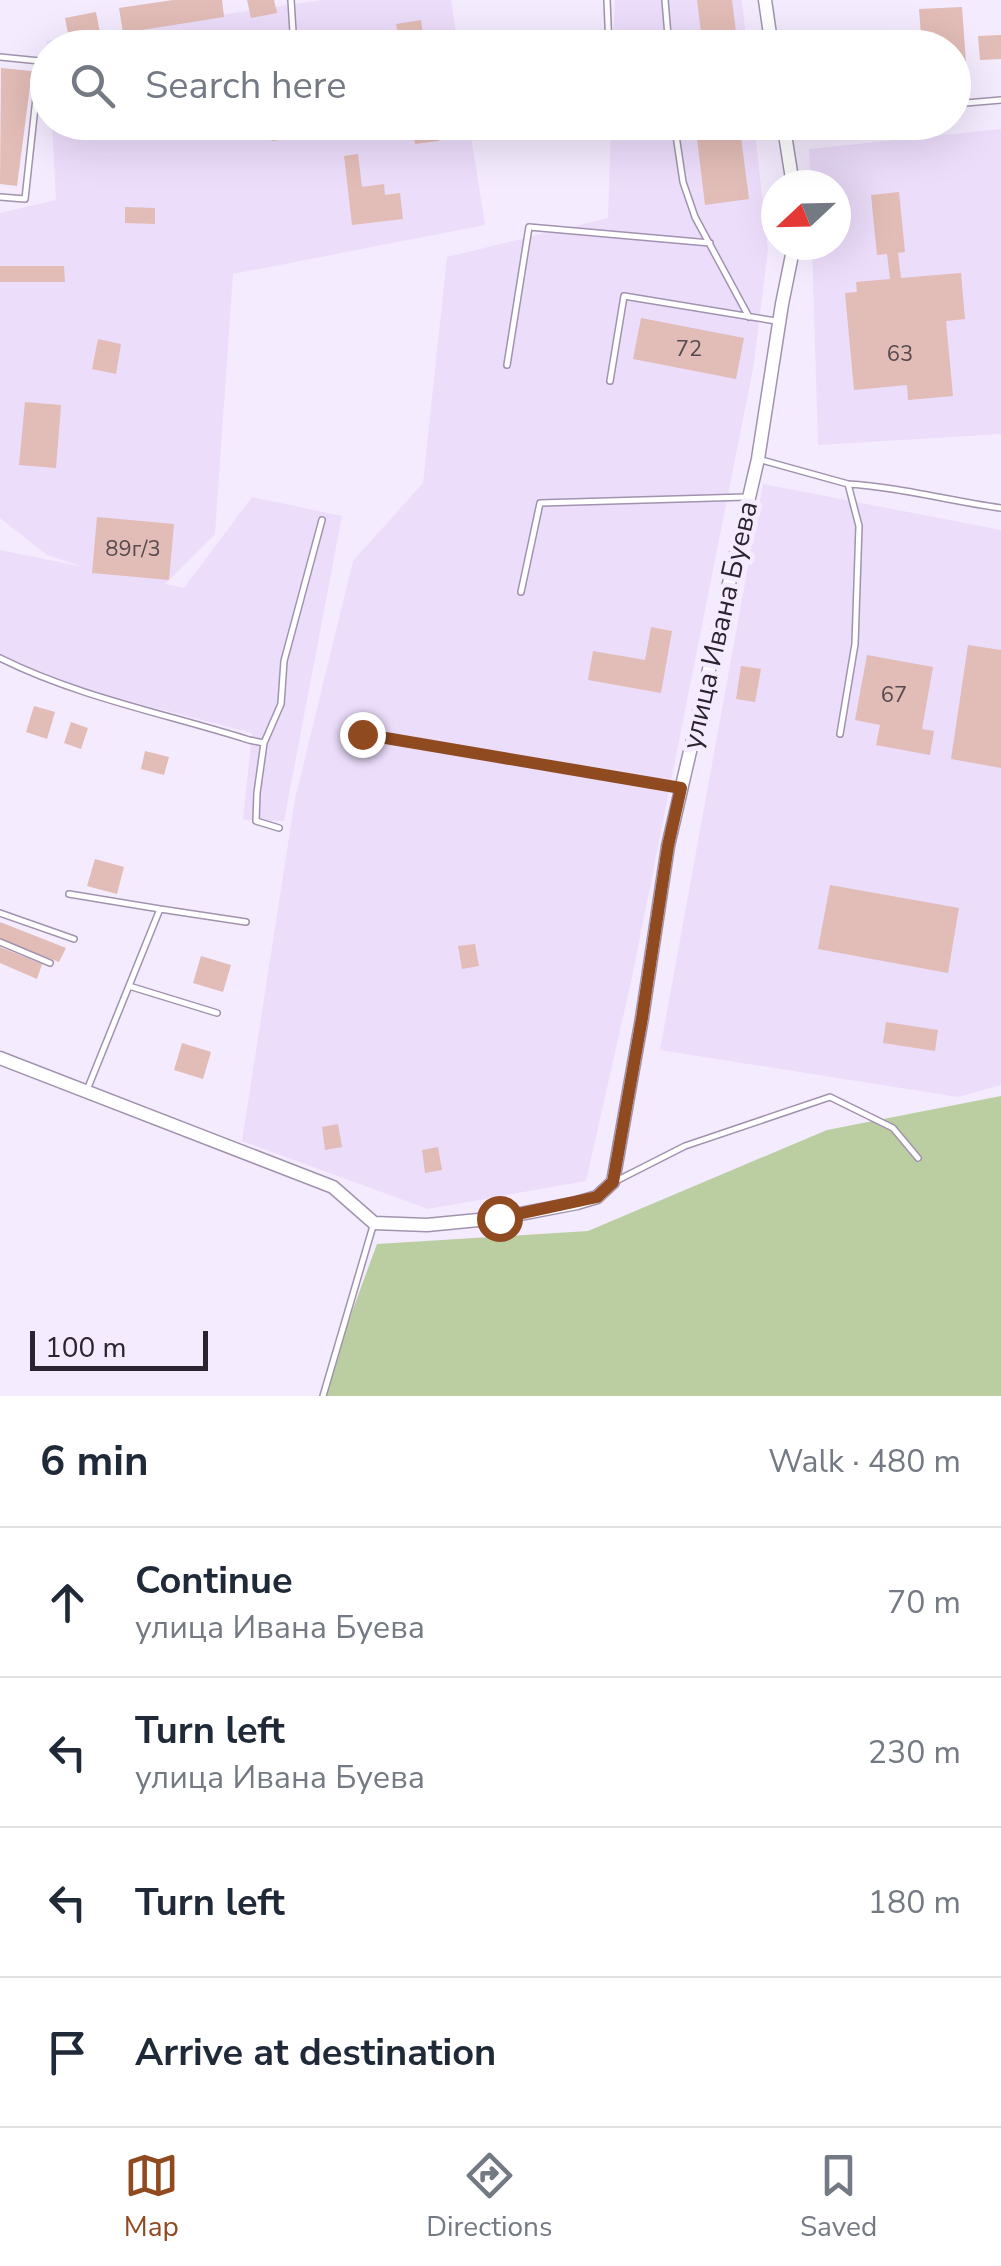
<!DOCTYPE html>
<meta charset="utf-8">
<style>
:root{--surface:#fff;--page:#f6f6f7;--text:#1f2937;--muted:#747a83;--line:#e0e1e3;--accent:#8f4a20}
body{margin:0;font-family:"Nunito Sans",sans-serif;background:var(--page);color:var(--text)}
.compass{position:absolute;left:761px;top:170px;width:90px;height:90px;border-radius:50%;background:var(--surface);box-shadow:0 10px 40px #0002;rotate:248deg}
.scale{position:absolute;left:30px;bottom:25px;width:178px;box-sizing:border-box;padding-left:10px;border:5px solid #29242f;border-top:0;font-size:28px;line-height:35px;white-space:nowrap;color:#29242f;-webkit-text-stroke:8px #f4ebfe;paint-order:stroke}
.stop{position:absolute;width:30px;height:30px;margin:-22px;border:8px solid #8f4a20;border-radius:50%;background:#fff}
.stop.end{background:#8f4a20;border-color:#fff;box-shadow:0 2px 10px #0008}
.list{margin:0;padding:0;list-style:none}
h2{display:flex;justify-content:space-between;align-items:center;height:130px;margin:0;padding:0 40px;font-size:42px}
h2 small{font-size:32px;font-weight:400;color:var(--muted)}
.list li{display:grid;grid-template-columns:65px 1fr auto;gap:30px;align-items:center;box-sizing:border-box;height:150px;padding:0 40px;border-top:2px solid var(--line)}
.list b{display:block;font-size:38px;white-space:nowrap}
.list p{margin:0;font-size:32px;white-space:nowrap;color:var(--muted)}
.list em{font-size:32px;font-style:normal;color:var(--muted)}
.icon{flex:none;width:55px;height:55px;fill:none;stroke:currentColor;stroke-width:2;stroke-linecap:round;stroke-linejoin:round}
.map{position:relative;flex:none;width:1001px;height:1396px;overflow:hidden}
.search{position:absolute;background:var(--surface);box-shadow:0 10px 40px #0002;left:30px;right:30px;top:30px;height:110px;display:flex;align-items:center;gap:25px;box-sizing:border-box;padding:0 35px;border-radius:55px;color:var(--muted);font-size:38px}
.sheet{height:730px;background:var(--surface)}
nav{display:flex;justify-content:space-around;align-items:center;box-sizing:border-box;height:140px;border-top:2px solid var(--line);background:var(--surface);font-size:28px;color:var(--muted)}
nav a{display:grid;justify-items:center;gap:5px}
nav .on{color:var(--accent)}
.map>svg:first-child{display:block}
.built{fill:#ecddfb}
.green{fill:#bbcea2}
.building{fill:#e2bcb6}
.lines{fill:none;stroke-linecap:round;stroke-linejoin:round}
.lane-casing{stroke:#a193af;stroke-width:8}
.secondary-casing{stroke:#a193af;stroke-width:15}
.lane{stroke:#fff;stroke-width:5}
.secondary{stroke:#fff;stroke-width:12}
.route{stroke:#8f4a20;stroke-width:12}
.labels{text-anchor:middle;stroke-width:10;stroke-linejoin:round;paint-order:stroke}
.number-label{font-size:22px;fill:#574a51}
.street-label{font-size:28px;fill:#29242f;stroke:#f4ebfe}
</style>
<div class="map">
<svg width="1001" height="1396" viewBox="0 0 1001 1396">
<rect width="100%" height="100%" fill="#f4ebfe"/>
<path class="built" d="M322,0H451L458,47L48,48L47,55V41Z
M615,0H742L747,47L613,48Z
M52,123H469L485,225L233,274L215,534L165,584L184,588L252,497L342,516L284,821L243,820L252,733L125,700L0,662V550L84,567L47,555L0,518V213L56,200Z
M611,123H754L768,249L753,369L632,977L586,1181L428,1209L242,1141L295,799L353,561L423,483L447,257L608,218Z
M1001,129V434L818,445L812,245H836V185H810L809,149Z
M763,484L1001,530V1085L958,1097L660,1050Z"/>
<path class="green" d="M1001,1096V1396H321L377,1244L588,1231L827,1130Z"/>
<path class="building" d="M173,0H222L224,17L123,33L119,8Z
M247,0H274L277,13L251,18Z
M697,0H732L738,48H703Z
M962,7L966,62L954,63V48H922L919,9Z
M96,12L101,38L70,44L65,18Z
M421,20L425,48H400L396,24Z
M1001,35V59L980,60L978,36Z
M1,68L32,71L17,186L0,184Z
M269,122H311L313,135L272,141Z
M411,122H436L439,141L415,144Z
M695,122H739L749,199L705,205Z
M358,154L362,187L384,184L385,195L400,193L403,219L352,225L344,156Z
M899,192L905,252L898,253L901,278L961,273L965,319L946,321L953,396L908,400L907,385L854,390L845,293L857,292L856,282L890,279L887,254L877,255L871,195Z
M125,207L155,208V224L125,223Z
M0,266H64L65,282H0Z
M641,318L744,338L736,379L633,359Z
M98,339L121,344L116,374L92,369Z
M25,402L61,405L56,468L19,465Z
M97,517L174,524L169,580L92,573Z
M651,627L672,631L661,693L588,680L593,651L645,660Z
M968,645L1001,650V768L951,759Z
M867,655L933,667L922,729L934,731L930,755L876,745L880,725L855,720Z
M741,666L761,669L755,702L736,699Z
M34,706L55,712L47,739L26,732Z
M71,722L88,728L81,749L64,743Z
M145,751L169,757L164,775L141,769Z
M95,859L124,867L117,894L87,886Z
M830,885L959,908L948,973L818,949Z
M0,922L66,948L59,962L0,939Z
M475,944L479,966L462,969L458,946Z
M0,947L42,964L37,979L0,963Z
M201,956L231,965L223,992L193,983Z
M886,1022L938,1030L935,1051L883,1043Z
M182,1043L211,1052L203,1079L174,1070Z
M338,1124L342,1147L325,1150L322,1127Z
M438,1147L442,1170L425,1173L422,1150Z"/>
<g class="lines">
<g class="lane-casing">
<path id="lane" d="M291,0L294,48
M607,0L609,48
M665,0L669,48
M0,57L40,61L25,199L0,197
M954,104L1001,100
M674,122L683,182L695,217L749,317
M507,365L529,227L710,243
M610,381L624,296L776,321
M758,459L848,484L859,526L855,644L840,734
M848,484C900,487 949,501 1001,508
M521,592L540,503L746,497
M0,658C78,697 167,714 249,740L264,743L257,793L256,821L279,828
M362,734L678,787
M264,743L281,704L284,661L322,520
M69,894L160,909L87,1090
M160,909L246,922
M0,913L74,939
M0,942L50,963
M129,986L217,1013
M616,1181L685,1146L830,1097L893,1128L918,1158
M323,1396L373,1226"/>
</g>
<g class="secondary-casing">
<path id="secondary" d="M765,0L772,48
M783,122L793,185
M0,1058L333,1187L374,1223L427,1225L499,1218L577,1203L597,1197L613,1182L642,1018L668,846L758,459L782,304L794,245"/>
</g>
<use href="#lane" class="lane"/>
<use href="#secondary" class="secondary"/>
</g>
<g class="lines">
<path class="route" d="M362,734L681,788L668,846L642,1018L613,1182L597,1197L499,1218"/>
</g>
<g class="labels">
<g class="number-label">
<text x="689" y="356">72</text>
<text x="900" y="361">63</text>
<text x="133" y="556">89г/3</text>
<text x="894" y="702">67</text>
</g>
<g class="street-label">
<text transform="translate(719 625) rotate(-77)" y="10">улица Ивана Буева</text>
</g>
</g>
</svg>
<svg class="compass" viewBox="-18 -18 36 36"><path d="M0-13l5 13h-10z" fill="#e53935"/><path d="M0 13l5-13h-10z" fill="#747a83"/></svg>
<div class="scale">100 m</div>
<div class="stop" style="left:499px;top:1218px"></div>
<div class="stop end" style="left:362px;top:734px"></div>
<div class="search"><svg class="icon" aria-label="search" viewBox="0 0 24 24"><circle cx="10" cy="10" r="6"/><path d="M15 15l6 6"/></svg>Search here</div>
</div>
<section class="sheet">
<h2>6 min<small>Walk · 480 m</small></h2>
<ul class="list">
<li><svg class="icon" aria-label="ahead" viewBox="0 0 24 24"><path d="M12 20V5M6 11l6-6 6 6"/></svg><div><b>Continue</b><p>улица Ивана Буева</p></div><em>70 m</em></li>
<li><svg class="icon" aria-label="left" viewBox="0 0 24 24"><path d="M17 20v-9H6M10 6l-5 5 5 5"/></svg><div><b>Turn left</b><p>улица Ивана Буева</p></div><em>230 m</em></li>
<li><svg class="icon" aria-label="left" viewBox="0 0 24 24"><path d="M17 20v-9H6M10 6l-5 5 5 5"/></svg><div><b>Turn left</b></div><em>180 m</em></li>
<li><svg class="icon" aria-label="arrive" viewBox="0 0 24 24"><path d="M6 21V4h12l-3 4 3 4H6"/></svg><div><b>Arrive at destination</b></div></li>
</ul>
</section>
<nav>
<a class="on"><svg class="icon" aria-label="map" viewBox="0 0 24 24"><path d="M3 6l6-2 6 2 6-2v14l-6 2-6-2-6 2zM9 4v14M15 6v14"/></svg>Map</a>
<a><svg class="icon" aria-label="directions" viewBox="0 0 24 24"><path d="M12 3l9 9-9 9-9-9zM9 14v-3h6M13 9l2 2-2 2"/></svg>Directions</a>
<a><svg class="icon" aria-label="saved" viewBox="0 0 24 24"><path d="M7 4h10v16l-5-4-5 4z"/></svg>Saved</a>
</nav>
